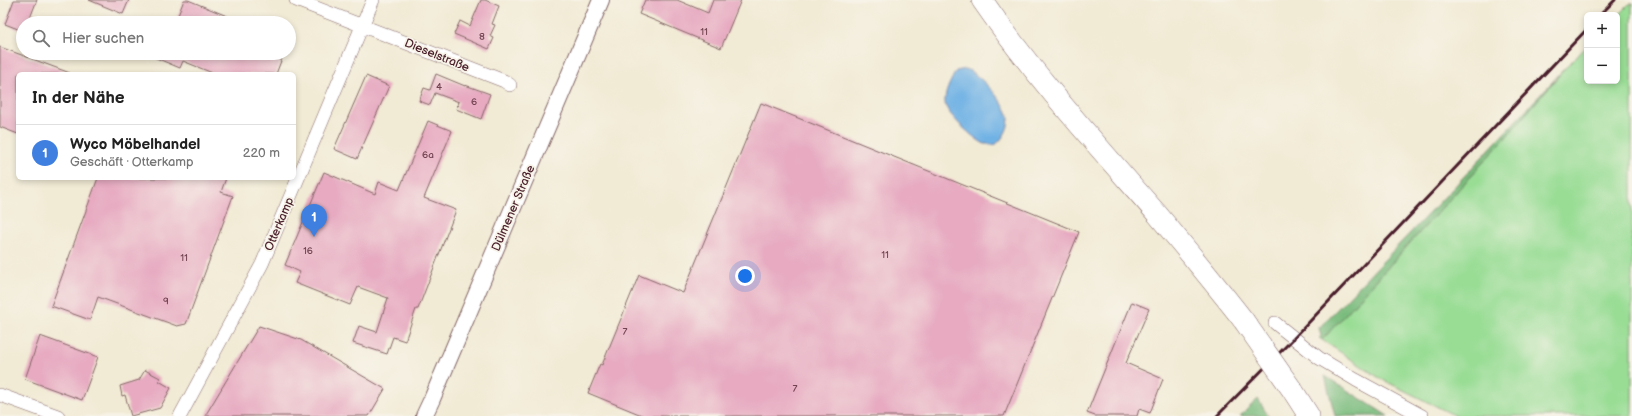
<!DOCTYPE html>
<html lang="de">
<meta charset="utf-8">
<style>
:root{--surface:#fff;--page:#f2f2f2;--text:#222;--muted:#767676;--line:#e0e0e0;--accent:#b5179e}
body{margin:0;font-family:"Balsamiq Sans",sans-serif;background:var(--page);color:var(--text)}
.controls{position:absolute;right:12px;top:12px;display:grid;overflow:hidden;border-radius:6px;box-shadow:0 2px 6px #0003}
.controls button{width:36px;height:36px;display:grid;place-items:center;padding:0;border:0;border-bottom:1px solid var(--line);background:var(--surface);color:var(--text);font:20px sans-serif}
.you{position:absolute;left:745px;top:276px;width:14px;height:14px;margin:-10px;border:3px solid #fff;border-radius:50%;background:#1a73e8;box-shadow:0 0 0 6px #1a73e833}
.badge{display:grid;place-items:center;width:26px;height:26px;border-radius:50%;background:var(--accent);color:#fff;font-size:13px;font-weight:700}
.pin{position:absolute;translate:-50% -33px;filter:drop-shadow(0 1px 2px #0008)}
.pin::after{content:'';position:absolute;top:21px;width:14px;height:12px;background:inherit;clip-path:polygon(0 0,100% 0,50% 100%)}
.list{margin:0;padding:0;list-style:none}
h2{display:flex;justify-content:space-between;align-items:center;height:52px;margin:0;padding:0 16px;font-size:17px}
h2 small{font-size:13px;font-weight:400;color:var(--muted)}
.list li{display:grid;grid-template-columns:26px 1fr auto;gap:12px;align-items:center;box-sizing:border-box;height:56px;padding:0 16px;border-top:1px solid var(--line)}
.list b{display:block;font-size:15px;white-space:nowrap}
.list p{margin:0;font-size:13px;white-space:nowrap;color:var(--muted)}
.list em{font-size:13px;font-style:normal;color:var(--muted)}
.icon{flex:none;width:22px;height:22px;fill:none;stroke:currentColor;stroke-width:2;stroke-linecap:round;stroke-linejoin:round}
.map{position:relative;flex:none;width:1632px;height:416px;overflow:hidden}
.search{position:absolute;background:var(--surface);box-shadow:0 2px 6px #0003;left:16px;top:16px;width:280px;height:44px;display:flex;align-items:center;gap:10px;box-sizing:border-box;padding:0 14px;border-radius:22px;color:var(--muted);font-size:15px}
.panel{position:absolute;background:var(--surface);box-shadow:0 2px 6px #0003;left:16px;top:72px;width:280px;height:108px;border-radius:6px}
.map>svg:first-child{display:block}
.green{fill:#99dd95;stroke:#727e60}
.forest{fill:#7abc7e;stroke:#626e54}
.water{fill:#71b2e5;stroke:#5e6888}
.building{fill:#e7aac1}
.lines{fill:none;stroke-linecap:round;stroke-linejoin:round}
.minor-casing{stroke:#846666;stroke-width:14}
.tertiary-casing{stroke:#846666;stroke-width:18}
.primary-casing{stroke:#846666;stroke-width:22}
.minor{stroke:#fff;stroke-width:13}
.tertiary{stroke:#fff;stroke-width:16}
.primary{stroke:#fff;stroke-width:21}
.rail{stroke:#4a1f2b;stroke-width:3}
.primary-bridge-casing{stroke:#846666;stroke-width:22;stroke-linecap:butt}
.primary-bridge{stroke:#fff;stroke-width:21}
.labels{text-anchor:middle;stroke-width:3.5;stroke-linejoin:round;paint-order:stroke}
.number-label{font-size:10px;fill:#714250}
.street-label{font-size:12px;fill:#4a1f2b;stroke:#f7f3e8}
</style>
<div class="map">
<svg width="1632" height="416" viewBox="0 0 1632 416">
<rect width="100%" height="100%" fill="#f7f3e8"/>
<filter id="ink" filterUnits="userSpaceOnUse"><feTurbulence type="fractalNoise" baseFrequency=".025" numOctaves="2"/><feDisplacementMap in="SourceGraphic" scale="8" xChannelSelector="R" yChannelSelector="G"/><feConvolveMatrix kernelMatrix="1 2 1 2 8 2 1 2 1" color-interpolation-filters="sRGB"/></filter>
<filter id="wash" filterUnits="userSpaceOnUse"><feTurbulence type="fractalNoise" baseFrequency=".012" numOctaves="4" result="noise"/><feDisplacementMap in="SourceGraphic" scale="16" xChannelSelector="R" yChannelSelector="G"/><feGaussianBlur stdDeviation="0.9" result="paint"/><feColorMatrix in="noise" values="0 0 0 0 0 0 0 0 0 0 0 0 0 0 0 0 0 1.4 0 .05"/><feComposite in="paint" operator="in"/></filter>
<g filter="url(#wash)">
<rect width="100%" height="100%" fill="#f1ead4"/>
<path class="green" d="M1632,2V416H1456L1381,379L1322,340L1508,135L1566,67L1587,46V81H1617V17Z"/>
<path class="forest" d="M1566,67L1508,135L1322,340L1319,338L1321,336L1319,328L1455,186Z
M1325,376L1388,416H1335Z
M1258,399L1268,416H1240Z"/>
<path class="water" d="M966,69C979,74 1007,104 1009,118C1009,129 1003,139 995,145C992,144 988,144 985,144C976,141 945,113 945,103C944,93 951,80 956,71Z"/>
<g id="blocks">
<path class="building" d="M14,0H37L28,23H23V31L5,24Z
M89,0H129L123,14Z
M184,0H188L244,23H175Z
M481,0H485L499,6L492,24L495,25L490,36L494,38L489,49L454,34L460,21L470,26Z
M645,0H677L708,13L713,0H741L721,48L639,14Z
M0,47L70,73V74H18V134L0,127Z
M144,53H284L276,74H215L183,61L180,68Z
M436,74L465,86V85L490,94L481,119L456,109L459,102L435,93L430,105L419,101L424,88L430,90Z
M366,76L389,86L357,159L334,149Z
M761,103L1079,232L1004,416H644L588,393L600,364L602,365L639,275L683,293Z
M428,121L452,131L424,198L456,210L418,309H416L405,341L393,337L387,354L353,343L359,326L377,332L388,298L358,287L350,305L295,283L300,272L285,265L324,172L375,194L379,182L399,190Z
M98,178H226L221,192L233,196L186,324L177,326L98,297L90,320L51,306Z
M1132,302L1149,309L1126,363L1163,379L1150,413L1139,409L1137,416H1095L1087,413Z
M259,326L301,340L385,389L369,416H205Z
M40,336L98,357L82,400L25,379Z
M145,370L160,378L159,381L171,388L160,408L131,416L125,395L122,396L120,386L139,380Z"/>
</g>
</g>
<g filter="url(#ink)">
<use href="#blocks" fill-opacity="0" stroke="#846666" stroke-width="1"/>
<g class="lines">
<g class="minor-casing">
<path id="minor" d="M296,0L504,81L510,85
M1275,323L1319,358L1356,380L1422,416
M0,395L58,416
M180,416L262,264L373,0"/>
</g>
<g class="tertiary-casing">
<path id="tertiary" d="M424,416L432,399L601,0"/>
</g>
<g class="primary-casing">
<path id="primary" d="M982,0C1035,77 1097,145 1158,215C1187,250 1216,285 1244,321
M1293,391L1309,416"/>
</g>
<use href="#minor" class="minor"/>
<use href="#tertiary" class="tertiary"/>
<use href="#primary" class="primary"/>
<path class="rail" d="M1600,15L1615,0
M1217,416L1294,338L1587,29"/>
<g class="primary-bridge-casing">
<path id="primary-bridge" d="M1244,321L1293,391"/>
</g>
<use href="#primary-bridge" class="primary-bridge"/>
</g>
</g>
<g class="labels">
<g class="number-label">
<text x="704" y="35">11</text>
<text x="482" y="40">8</text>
<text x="439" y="90">4</text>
<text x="474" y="105">6</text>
<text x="428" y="158">6a</text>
<text x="308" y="254">16</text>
<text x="885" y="258">11</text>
<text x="184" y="261">11</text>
<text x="166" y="304">9</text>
<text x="625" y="335">7</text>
<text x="795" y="392">7</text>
</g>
<g class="street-label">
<text transform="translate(437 55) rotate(22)" y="4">Dieselstraße</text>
<text transform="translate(513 208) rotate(-67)" y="4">Dülmener Straße</text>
<text transform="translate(279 224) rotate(-67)" y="4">Otterkamp</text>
</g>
</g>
</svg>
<div class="controls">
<button>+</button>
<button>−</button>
</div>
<div class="you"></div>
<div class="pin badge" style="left:314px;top:237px;background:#3f7fe0">1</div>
<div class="search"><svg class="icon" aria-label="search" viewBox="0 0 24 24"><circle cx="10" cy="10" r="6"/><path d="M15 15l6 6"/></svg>Hier suchen</div>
<section class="panel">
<h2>In der Nähe<small></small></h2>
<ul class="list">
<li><span class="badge" style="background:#3f7fe0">1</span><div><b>Wyco Möbelhandel</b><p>Geschäft · Otterkamp</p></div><em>220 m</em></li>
</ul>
</section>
</div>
